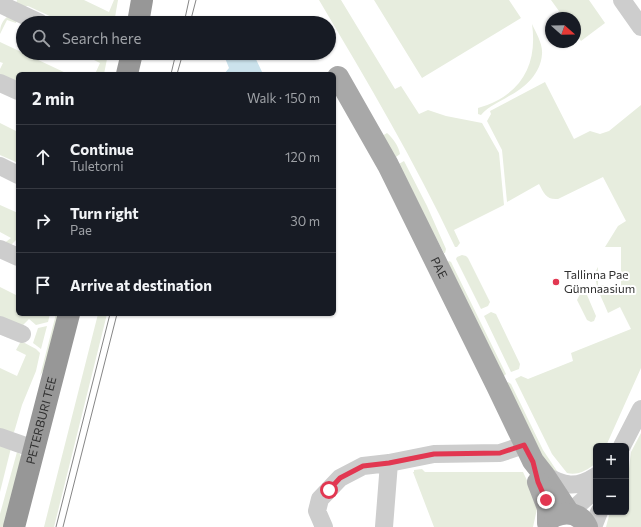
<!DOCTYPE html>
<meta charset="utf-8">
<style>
:root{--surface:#171b24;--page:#20242c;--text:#f1f3f6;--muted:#9ea1a6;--line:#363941}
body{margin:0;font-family:Commissioner,sans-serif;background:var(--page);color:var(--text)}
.controls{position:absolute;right:12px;bottom:12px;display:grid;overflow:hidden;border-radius:6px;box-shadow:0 1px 3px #0004}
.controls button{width:36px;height:36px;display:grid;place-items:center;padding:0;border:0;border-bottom:1px solid var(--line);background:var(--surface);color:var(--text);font:20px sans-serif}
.compass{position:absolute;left:545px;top:12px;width:36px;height:36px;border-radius:50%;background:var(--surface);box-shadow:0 1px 3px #0004;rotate:110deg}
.stop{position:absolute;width:12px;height:12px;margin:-9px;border:3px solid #e23751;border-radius:50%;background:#fff}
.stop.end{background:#e23751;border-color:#fff;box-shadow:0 1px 4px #0008}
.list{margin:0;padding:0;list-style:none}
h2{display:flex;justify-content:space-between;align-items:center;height:52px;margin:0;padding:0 16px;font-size:17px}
h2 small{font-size:13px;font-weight:400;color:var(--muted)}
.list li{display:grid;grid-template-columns:26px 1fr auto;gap:12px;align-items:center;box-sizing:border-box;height:64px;padding:0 16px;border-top:1px solid var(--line)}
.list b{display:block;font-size:15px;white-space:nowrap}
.list p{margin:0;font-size:13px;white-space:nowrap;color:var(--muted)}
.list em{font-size:13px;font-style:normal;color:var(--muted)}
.icon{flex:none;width:22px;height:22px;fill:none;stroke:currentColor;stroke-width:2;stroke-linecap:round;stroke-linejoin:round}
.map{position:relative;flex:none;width:641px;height:527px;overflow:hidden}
.search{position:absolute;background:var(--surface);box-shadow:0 1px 3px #0004;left:16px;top:16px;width:320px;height:44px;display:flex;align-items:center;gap:10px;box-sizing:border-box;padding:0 14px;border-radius:22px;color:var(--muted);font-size:15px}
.panel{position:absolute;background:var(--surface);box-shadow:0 1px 3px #0004;left:16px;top:72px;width:320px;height:244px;border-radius:6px}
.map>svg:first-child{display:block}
.green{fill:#e7edde}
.water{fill:#cbe2ec}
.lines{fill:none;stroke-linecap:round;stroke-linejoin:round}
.minor{stroke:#cdcdcd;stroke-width:18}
.major{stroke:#a8a8a8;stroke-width:22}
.highway{stroke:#979797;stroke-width:22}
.tram{stroke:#858585;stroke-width:1}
.route{stroke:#e23751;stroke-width:5}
.poi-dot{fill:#e23751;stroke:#fff;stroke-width:1.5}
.labels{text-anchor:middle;stroke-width:4;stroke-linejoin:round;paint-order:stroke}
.street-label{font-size:12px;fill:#303030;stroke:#fff}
.poi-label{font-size:12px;fill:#303030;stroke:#fff;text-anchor:start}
</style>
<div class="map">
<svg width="641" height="527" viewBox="0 0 641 527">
<rect width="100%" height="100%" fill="#fff"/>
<path class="green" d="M17,0H84L109,12L114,0H118L114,23H65L28,6L23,7L16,4Z
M319,0H341L395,89L401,86L419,114L428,110L446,116L482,123L499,153L504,205L454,230L460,243L457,247H455C415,162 367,81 319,0Z
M374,0H509L521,18L422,78Z
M551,0H589L605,23L581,41L575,33V18H564Z
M8,16L17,20L16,23L7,20L0,34C0,26 2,21 8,16Z
M532,24C536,33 543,44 542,54C541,73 525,88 509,96C498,103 490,105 481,115L478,114V108C520,96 538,66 532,24Z
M0,42L68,74H18V85L0,76V69L3,63L0,62Z
M92,53H96L107,59L104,74H95L100,63L90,58Z
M545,82L574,139L590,131L600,134L609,131L641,105V368L606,446H596V463C588,470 577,476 567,473L552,454L515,379L521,376L528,379L573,361L571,353L631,329L620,307L608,313C603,300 590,279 598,267V285H604V295L621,294V247H605L618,226L626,221L603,177L558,199C546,200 544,193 539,184L507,202L502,150L487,121L491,114L490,111Z
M0,123L18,132V163L0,155Z
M387,133C393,138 399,147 400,154L396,157L382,136Z
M404,161L427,206L446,249L445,253H444L397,165Z
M0,205L18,213V241L16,240L9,247L3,244L11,238L0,232Z
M462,255L466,256L468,258L490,302L488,306L481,309L456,259L457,257Z
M449,261L451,262L506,374L503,377L446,263Z
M0,287L18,296V314H50L48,322L36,325L29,319L22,326L0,316Z
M580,294H584L587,295L596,316L594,321L591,322L587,320L577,300Z
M491,312L496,314L520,364L519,369L511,372L484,316Z
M56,314H59L45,367L40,376Z
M98,314H107L54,527H44Z
M47,326L41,349L33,343L38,328Z
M21,341L36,349L40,353L36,371L22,405L15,429L14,432L11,433L0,430V368L17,376L26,355L16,350Z
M508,382L511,384L543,450L561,477L548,469L506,383Z
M641,433V527H606L610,512H626V476L629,469L631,452Z
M0,444L11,448L0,492Z
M17,452L20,454L21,457L6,527H0V514Z
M422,469L425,472H523L533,493L537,509L533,527H434L413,472H414V470Z"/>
<path class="water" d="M223,53H253L263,74H224L229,68Z"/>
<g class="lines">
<path class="minor" d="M622,0L641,27
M0,4L40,23
M0,83L18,91
M0,166L18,175
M0,249L18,257
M0,325L22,334
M0,437L34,449
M622,446L641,409
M544,475C564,486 576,489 596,476
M569,513L596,489
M324,527L317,511L320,499L340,478L363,466L389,463L434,454L500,453L524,445
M384,527L389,463
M593,527L599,512"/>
<g class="major">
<path id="s1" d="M338,77L388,165L497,386L533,461L544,475L569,513"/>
<path d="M538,482L548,508V523"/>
<path d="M555,516C568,511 581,514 587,527"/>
</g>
<g class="highway">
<path d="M138,23L142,0"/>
<path d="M127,74L132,53"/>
<path id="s2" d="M14,527L69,314"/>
</g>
<path class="tram" d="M184,23L189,0
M190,23L196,0
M171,74L176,53
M177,74L183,53
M56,527L110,314
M63,527L117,314"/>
</g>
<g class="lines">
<path class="route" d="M329,490L340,478L363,466L389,463L434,454L500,453L524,445L533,462L538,482L546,500"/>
</g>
<circle class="poi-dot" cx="556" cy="282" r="4"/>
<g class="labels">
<g class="street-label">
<text dy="4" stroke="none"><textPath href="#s1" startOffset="216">PAE</textPath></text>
<text dy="4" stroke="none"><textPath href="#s2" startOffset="110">PETERBURI TEE</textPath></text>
</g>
<g class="poi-label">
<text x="564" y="279">Tallinna Pae<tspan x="564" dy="14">Gümnaasium</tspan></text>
</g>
</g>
</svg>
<div class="controls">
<button>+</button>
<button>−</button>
</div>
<svg class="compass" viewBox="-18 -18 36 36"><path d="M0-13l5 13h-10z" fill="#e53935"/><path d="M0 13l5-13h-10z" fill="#9ea1a6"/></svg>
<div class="stop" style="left:329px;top:490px"></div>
<div class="stop end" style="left:546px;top:500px"></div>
<div class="search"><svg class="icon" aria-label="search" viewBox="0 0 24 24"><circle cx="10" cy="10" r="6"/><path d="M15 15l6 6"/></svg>Search here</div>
<section class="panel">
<h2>2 min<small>Walk · 150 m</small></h2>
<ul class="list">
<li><svg class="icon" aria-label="ahead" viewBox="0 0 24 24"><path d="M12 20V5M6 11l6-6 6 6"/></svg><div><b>Continue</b><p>Tuletorni</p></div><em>120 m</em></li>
<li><svg class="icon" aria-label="right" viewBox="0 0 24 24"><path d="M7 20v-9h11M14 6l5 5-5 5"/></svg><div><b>Turn right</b><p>Pae</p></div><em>30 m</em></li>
<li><svg class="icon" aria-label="arrive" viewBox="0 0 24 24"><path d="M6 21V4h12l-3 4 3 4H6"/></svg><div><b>Arrive at destination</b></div></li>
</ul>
</section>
</div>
